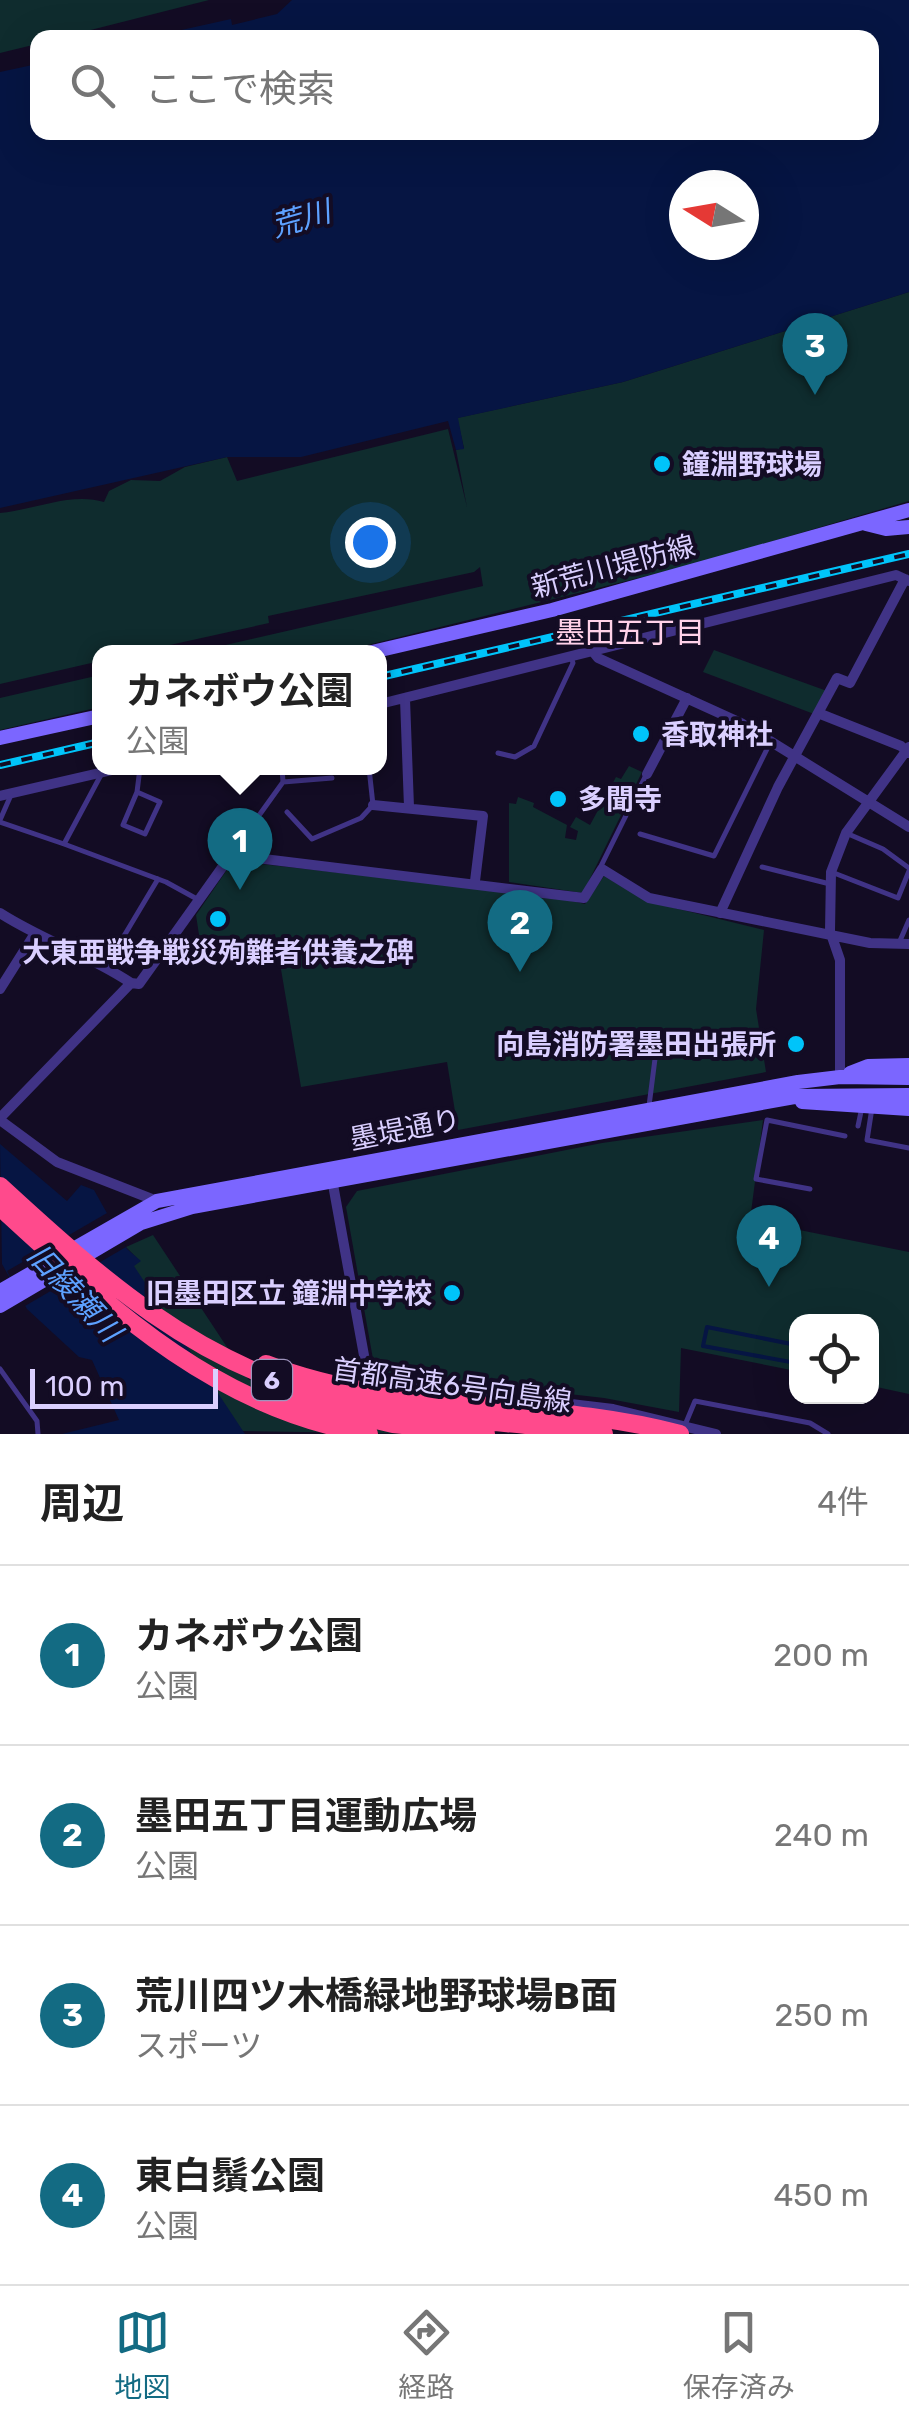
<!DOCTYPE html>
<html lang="ja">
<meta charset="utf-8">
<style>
:root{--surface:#fff;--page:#f6f6f6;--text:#222;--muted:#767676;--line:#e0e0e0;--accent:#136b83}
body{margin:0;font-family:Rubik,"Noto Sans JP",sans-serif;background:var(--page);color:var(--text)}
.controls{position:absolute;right:30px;bottom:30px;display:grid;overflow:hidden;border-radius:20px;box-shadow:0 10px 40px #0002}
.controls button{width:90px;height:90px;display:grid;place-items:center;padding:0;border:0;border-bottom:2px solid var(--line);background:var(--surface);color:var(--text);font:50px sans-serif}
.compass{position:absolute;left:669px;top:170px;width:90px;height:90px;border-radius:50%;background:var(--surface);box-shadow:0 10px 40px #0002;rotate:281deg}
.scale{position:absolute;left:30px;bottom:25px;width:188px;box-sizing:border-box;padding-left:10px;border:5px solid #dacfff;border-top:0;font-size:28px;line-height:35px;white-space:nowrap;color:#dacfff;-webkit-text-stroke:8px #130c24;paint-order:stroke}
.you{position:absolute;left:370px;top:542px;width:35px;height:35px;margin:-25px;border:8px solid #fff;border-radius:50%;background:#1a73e8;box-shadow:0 0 0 15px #1a73e833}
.badge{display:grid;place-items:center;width:65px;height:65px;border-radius:50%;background:var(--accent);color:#fff;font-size:32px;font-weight:700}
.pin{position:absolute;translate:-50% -82px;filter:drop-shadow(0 2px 5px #0008)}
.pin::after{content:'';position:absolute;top:52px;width:35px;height:30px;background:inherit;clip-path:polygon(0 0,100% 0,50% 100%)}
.popup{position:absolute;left:92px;top:645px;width:295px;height:130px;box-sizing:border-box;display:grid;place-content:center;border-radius:20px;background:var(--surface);filter:drop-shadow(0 2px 8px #0005);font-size:32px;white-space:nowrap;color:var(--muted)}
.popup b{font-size:38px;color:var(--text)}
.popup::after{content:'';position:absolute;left:50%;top:100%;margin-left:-20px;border:20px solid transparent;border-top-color:var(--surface)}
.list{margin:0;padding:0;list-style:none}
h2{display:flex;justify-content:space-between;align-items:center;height:130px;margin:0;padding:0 40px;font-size:42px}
h2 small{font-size:32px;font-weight:400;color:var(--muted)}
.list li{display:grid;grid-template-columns:65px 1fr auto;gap:30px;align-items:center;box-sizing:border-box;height:180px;padding:0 40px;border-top:2px solid var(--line)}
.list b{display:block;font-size:38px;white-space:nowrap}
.list p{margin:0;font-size:32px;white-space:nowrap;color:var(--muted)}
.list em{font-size:32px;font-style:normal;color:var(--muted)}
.icon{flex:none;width:55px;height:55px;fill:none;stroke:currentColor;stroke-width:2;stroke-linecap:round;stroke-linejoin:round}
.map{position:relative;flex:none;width:909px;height:1434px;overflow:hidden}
.search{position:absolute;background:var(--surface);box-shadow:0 10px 40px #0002;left:30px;right:30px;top:30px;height:110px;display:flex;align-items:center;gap:25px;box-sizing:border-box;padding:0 35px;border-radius:20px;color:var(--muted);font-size:38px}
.sheet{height:850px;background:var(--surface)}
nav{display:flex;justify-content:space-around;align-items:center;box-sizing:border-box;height:140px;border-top:2px solid var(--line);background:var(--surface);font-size:28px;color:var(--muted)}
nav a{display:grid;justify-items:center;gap:5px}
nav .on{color:var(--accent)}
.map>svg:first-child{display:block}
.green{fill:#0f2c2e}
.water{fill:#061543;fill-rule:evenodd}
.pier{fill:#130c24}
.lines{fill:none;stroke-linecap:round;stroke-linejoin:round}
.stream{stroke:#061543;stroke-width:4}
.lane{stroke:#403386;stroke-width:5}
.street{stroke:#403386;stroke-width:10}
.secondary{stroke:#7b66ff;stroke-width:14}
.highway{stroke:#ff4a8c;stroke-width:18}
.rail-casing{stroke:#00c4fa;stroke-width:8}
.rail{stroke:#130c24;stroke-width:4;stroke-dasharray:11;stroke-linecap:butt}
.poi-dot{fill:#00c4fa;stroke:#130c24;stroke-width:4}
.labels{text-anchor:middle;stroke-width:8;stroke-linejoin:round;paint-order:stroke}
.shield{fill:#130c24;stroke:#9e94bd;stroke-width:2.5}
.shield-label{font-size:25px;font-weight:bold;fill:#dacfff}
.poi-label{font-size:28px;font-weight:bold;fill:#dacfff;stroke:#130c24;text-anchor:start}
.street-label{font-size:28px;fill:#dacfff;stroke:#130c24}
.water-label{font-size:30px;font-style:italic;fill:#5da1ff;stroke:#130c24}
.neighbourhood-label{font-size:30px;fill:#ffd1e9;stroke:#130c24}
</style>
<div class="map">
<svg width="909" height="1434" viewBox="0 0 909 1434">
<rect width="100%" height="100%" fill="#130c24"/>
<path class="green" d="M0,0H209L63,37L38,38L37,44L0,53Z
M909,292V501L691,565L339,652H195L483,586L480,567L474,572L268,616L269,623L138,652H100V661L0,684V513C34,510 71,492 104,502L109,491L131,480L160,481L185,467L227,457L237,481L448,429L467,507L456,450L464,448L457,418L623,382Z
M714,650L827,691L814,714L703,672Z
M100,675V707L0,730V698Z
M629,766L642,772L583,893L509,882V803L516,804L518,797L534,803L533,807L567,825L565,838L576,840L578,831L570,827L576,817L590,825L616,777L621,779Z
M233,861L549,896L585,904L604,876L646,901L764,930L756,1009L766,1072L458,1130L447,1062L301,1087L275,934L201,948L196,915Z
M763,1120L750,1220L909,1252V1394L872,1386V1322H796V1371L681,1348L679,1412L604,1398L387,1373L373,1359L346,1207L357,1191L602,1143Z
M153,1235L248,1379L306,1410L431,1434L240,1431L133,1266L140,1261L126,1247Z"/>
<path class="water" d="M292,0H909V292L623,382L458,418L464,449L456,450L448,421L301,457H227L0,508V72L37,64L38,132H872V38L150,37L231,19L232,25L277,14ZM684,185H744V245H684Z
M0,1144L67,1201L81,1185L94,1190L127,1249L141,1261L134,1266L245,1434H62L119,1420L92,1360L79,1357L27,1309L2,1264Z"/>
<path class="pier" d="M107,1213L126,1247L25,1306L7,1271Z"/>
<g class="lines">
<path class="stream" d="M796,1345L707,1327L703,1346L796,1363"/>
<path class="lane" d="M498,753L515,757L534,746L573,663L571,657
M102,773L64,844L166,882L197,899
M283,782L332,778
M137,792L160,802L145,834L123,825L137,792L140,768
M287,812L312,839L361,818L373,805L369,768
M0,820L11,795
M0,822L64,844
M846,833L883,849L909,868
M640,834L714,856L771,741
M232,853L283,782L282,768
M601,866L646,775
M762,867L830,884
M834,873L898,898L909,871
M899,943L909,920
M106,966L158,879
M649,1106L656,1051
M872,1108L867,1140L909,1148
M858,1126L862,1107
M810,1189L756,1179L767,1120L845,1136
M0,1369L37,1421L38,1434
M685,1425L695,1401L810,1423L828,1434"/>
<path class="street" d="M594,653L598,658L741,723L909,827
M405,699L409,807
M380,704L896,575L909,581
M818,713L901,746L908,753
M647,774L687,698
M0,796L121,768
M373,805L483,816L475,881
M0,913C42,940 89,955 131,983
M720,913L778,787L837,678L850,683L905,579
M0,989L34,935
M840,1077V960L830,931L831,872L846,833L909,747
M0,1118L131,983L139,984L231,855L584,898L602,869L649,898L870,943L909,944
M0,1120L57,1162L157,1201
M332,1179L371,1394
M366,1365L382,1380L394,1383L613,1409L716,1434"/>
<path class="secondary" d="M866,524L886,529L909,527
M372,652L552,610L909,510
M0,738L100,716
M850,1073L868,1066L909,1065
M802,1102L909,1109
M0,1291L157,1201L798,1082L840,1077L909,1078
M0,1306L141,1223L192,1207L800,1096L909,1095"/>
<path class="highway" d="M0,1186C99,1277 196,1364 331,1397C420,1420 513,1421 604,1434
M0,1207C110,1308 216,1409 369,1434
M266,1364C397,1415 545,1398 680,1434
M261,1393L393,1424L486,1434"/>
<g class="rail-casing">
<path id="rail" d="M380,677L909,554
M0,765L100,742"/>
</g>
<use href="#rail" class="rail"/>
</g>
<g class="poi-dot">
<circle cx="662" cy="464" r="10"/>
<circle cx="641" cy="734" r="10"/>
<circle cx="558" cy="799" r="10"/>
<circle cx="218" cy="919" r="10"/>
<circle cx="796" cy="1044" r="10"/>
<circle cx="452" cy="1293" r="10"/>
</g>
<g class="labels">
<rect class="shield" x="252" y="1360" width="40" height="40" rx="8"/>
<g class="shield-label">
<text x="272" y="1389">6</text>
</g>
<g class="poi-label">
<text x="682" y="474">鐘淵野球場</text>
<text x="661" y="744">香取神社</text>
<text x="578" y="809">多聞寺</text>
<text x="218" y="962" text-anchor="middle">大東亜戦争戦災殉難者供養之碑</text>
<text x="776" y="1054" text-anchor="end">向島消防署墨田出張所</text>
<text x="432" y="1303" text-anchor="end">旧墨田区立 鐘淵中学校</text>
</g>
<g class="street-label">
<text transform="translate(613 566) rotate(-15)" y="10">新荒川堤防線</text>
<text transform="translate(405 1129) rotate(-11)" y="10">墨堤通り</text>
<text transform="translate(452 1385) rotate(8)" y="10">首都高速6号向島線</text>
</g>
<g class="water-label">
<text transform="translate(301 219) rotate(-16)" y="10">荒川</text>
<text transform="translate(74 1293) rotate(47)" y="10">旧綾瀬川</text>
</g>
<g class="neighbourhood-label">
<text x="630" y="643">墨田五丁目</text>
</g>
</g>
</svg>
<div class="controls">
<button><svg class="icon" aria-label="locate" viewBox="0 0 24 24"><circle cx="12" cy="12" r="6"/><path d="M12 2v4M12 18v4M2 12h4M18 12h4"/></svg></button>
</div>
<svg class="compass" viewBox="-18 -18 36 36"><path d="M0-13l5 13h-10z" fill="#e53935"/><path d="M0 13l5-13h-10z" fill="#767676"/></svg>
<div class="scale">100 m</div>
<div class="you"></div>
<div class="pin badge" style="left:240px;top:890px">1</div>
<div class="popup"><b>カネボウ公園</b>公園</div>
<div class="pin badge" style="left:520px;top:972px">2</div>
<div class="pin badge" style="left:815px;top:395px">3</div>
<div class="pin badge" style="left:769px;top:1287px">4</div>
<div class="search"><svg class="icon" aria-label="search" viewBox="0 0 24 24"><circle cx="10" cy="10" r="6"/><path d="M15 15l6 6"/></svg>ここで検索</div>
</div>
<section class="sheet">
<h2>周辺<small>4件</small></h2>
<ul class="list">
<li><span class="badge">1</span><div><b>カネボウ公園</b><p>公園</p></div><em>200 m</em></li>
<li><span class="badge">2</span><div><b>墨田五丁目運動広場</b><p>公園</p></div><em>240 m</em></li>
<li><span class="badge">3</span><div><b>荒川四ツ木橋緑地野球場B面</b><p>スポーツ</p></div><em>250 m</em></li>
<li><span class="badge">4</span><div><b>東白鬚公園</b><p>公園</p></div><em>450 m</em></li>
</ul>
</section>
<nav>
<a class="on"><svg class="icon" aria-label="map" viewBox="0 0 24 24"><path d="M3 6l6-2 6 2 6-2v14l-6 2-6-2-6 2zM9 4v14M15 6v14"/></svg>地図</a>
<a><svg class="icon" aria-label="directions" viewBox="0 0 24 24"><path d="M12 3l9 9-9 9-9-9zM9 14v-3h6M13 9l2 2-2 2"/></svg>経路</a>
<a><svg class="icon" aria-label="saved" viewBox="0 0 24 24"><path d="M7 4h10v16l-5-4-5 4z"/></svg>保存済み</a>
</nav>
